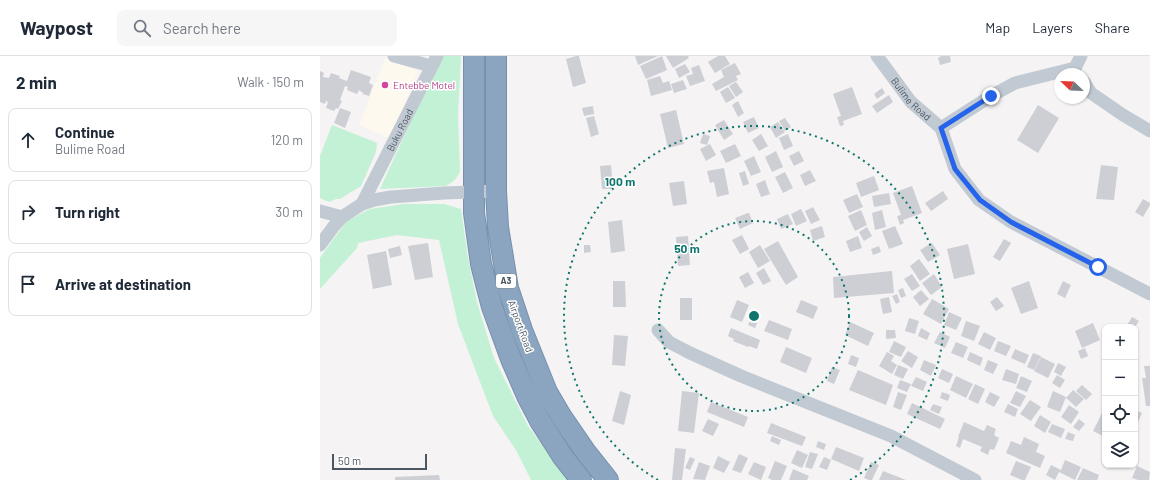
<!DOCTYPE html>
<meta charset="utf-8">
<style>
:root{--surface:#fff;--page:#f6f6f7;--text:#1f2937;--muted:#747a83;--line:#e0e1e3}
body{margin:0;font-family:Barlow,sans-serif;background:var(--page);color:var(--text)}
.controls{position:absolute;right:12px;bottom:12px;display:grid;overflow:hidden;border-radius:8px;box-shadow:0 1px 3px #0004}
.controls button{width:36px;height:36px;display:grid;place-items:center;padding:0;border:0;border-bottom:1px solid var(--line);background:var(--surface);color:var(--text);font:20px sans-serif}
.compass{position:absolute;left:734px;top:12px;width:36px;height:36px;border-radius:50%;background:var(--surface);box-shadow:0 1px 3px #0004;rotate:293deg}
.scale{position:absolute;left:12px;bottom:10px;width:95px;box-sizing:border-box;padding-left:4px;border:2px solid #4a5661;border-top:0;font-size:11px;line-height:14px;white-space:nowrap;color:#4a5661;-webkit-text-stroke:3px #fff;paint-order:stroke}
.stop{position:absolute;width:12px;height:12px;margin:-9px;border:3px solid #2563eb;border-radius:50%;background:#fff}
.stop.end{background:#2563eb;border-color:#fff;box-shadow:0 1px 4px #0008}
.list{margin:0;padding:0;list-style:none}
h2{display:flex;justify-content:space-between;align-items:center;height:52px;margin:0;padding:0 16px;font-size:17px}
h2 small{font-size:13px;font-weight:400;color:var(--muted)}
.list li{display:grid;grid-template-columns:26px 1fr auto;gap:12px;align-items:center;box-sizing:border-box;height:64px;margin:0 8px 8px;padding:0 8px;border:1px solid var(--line);border-radius:8px}
.list b{display:block;font-size:15px;white-space:nowrap}
.list p{margin:0;font-size:13px;white-space:nowrap;color:var(--muted)}
.list em{font-size:13px;font-style:normal;color:var(--muted)}
.icon{flex:none;width:22px;height:22px;fill:none;stroke:currentColor;stroke-width:2;stroke-linecap:round;stroke-linejoin:round}
.map{position:relative;flex:none;width:830px;height:424px;overflow:hidden}
header{display:flex;align-items:center;gap:24px;box-sizing:border-box;height:56px;padding:0 20px;background:var(--surface);border-bottom:1px solid var(--line)}
header strong{font-size:19px}
nav{display:flex;gap:22px;margin-inline-start:auto;font-size:14px}
.search{width:280px;height:36px;background:var(--page);display:flex;align-items:center;gap:10px;box-sizing:border-box;padding:0 14px;border-radius:8px;color:var(--muted);font-size:15px}
main{display:flex}
aside{flex:1;background:var(--surface)}
.map>svg:first-child{display:block}
.commercial{fill:#fdf9ef}
.green{fill:#c3f1d5}
.building{fill:#cdcfd5}
.lines{fill:none;stroke-linecap:round;stroke-linejoin:round}
.highway-casing{stroke:#7690ad;stroke-width:22}
.minor{stroke:#c1cad2;stroke-width:13}
.highway{stroke:#8ba5c1;stroke-width:20}
.route{stroke:#2563eb;stroke-width:5}
.ring{fill:none;stroke:#0f766e;stroke-width:2;stroke-dasharray:2 4}
.hotel-dot{fill:#d1479c;stroke:#fff;stroke-width:1.5}
.labels{text-anchor:middle;stroke-width:3;stroke-linejoin:round;paint-order:stroke}
.shield{fill:#fff;stroke:#808990;stroke-width:1}
.shield-label{font-size:9px;font-weight:bold;fill:#4a5661}
.hotel-label{font-size:10px;fill:#b23c85;stroke:#fff;text-anchor:start}
.street-label{font-size:10px;fill:#4a5661;stroke:#fff}
.centre{fill:#0f766e;stroke:#fff;stroke-width:2}
.ring-label{font-size:12px;text-anchor:middle;font-weight:bold;fill:#0f766e;stroke:#fff;stroke-width:3;stroke-linejoin:round;paint-order:stroke}
</style>
<header>
<strong>Waypost</strong>
<div class="search"><svg class="icon" aria-label="search" viewBox="0 0 24 24"><circle cx="10" cy="10" r="6"/><path d="M15 15l6 6"/></svg>Search here</div>
<nav><a>Map</a><a>Layers</a><a>Share</a></nav>
</header>
<main>
<aside>
<h2>2 min<small>Walk · 150 m</small></h2>
<ul class="list">
<li><svg class="icon" aria-label="ahead" viewBox="0 0 24 24"><path d="M12 20V5M6 11l6-6 6 6"/></svg><div><b>Continue</b><p>Bulime Road</p></div><em>120 m</em></li>
<li><svg class="icon" aria-label="right" viewBox="0 0 24 24"><path d="M7 20v-9h11M14 6l5 5-5 5"/></svg><div><b>Turn right</b></div><em>30 m</em></li>
<li><svg class="icon" aria-label="arrive" viewBox="0 0 24 24"><path d="M6 21V4h12l-3 4 3 4H6"/></svg><div><b>Arrive at destination</b></div></li>
</ul>
</aside>
<div class="map">
<svg width="830" height="424" viewBox="0 0 830 424">
<rect width="100%" height="100%" fill="#f5f3f3"/>
<path class="commercial" d="M65,2L98,15L70,83L39,69Z"/>
<path class="green" d="M123,0H141V2L138,57L140,115C136,124 134,125 126,130L60,133L114,15Z
M12,69L55,86L57,87L56,96L41,130L20,143H16L9,146L0,142V100Z
M84,148H124L141,153L148,202L157,246L174,302L208,370L248,424H211L196,394L173,360L138,268L119,184L77,179L38,187L37,192L0,233V202L12,185L27,165L50,153Z"/>
<path class="building" d="M256,0H259L266,27L253,31L246,3Z
M315,0H338L318,9Z
M342,0L347,14L326,23L320,10Z
M346,0H368L369,2L353,12Z
M398,0H405L410,8L395,17L388,6Z
M621,0H630L631,6L620,9L618,2Z
M415,7L421,18L416,20L418,24L396,35L392,28L404,21L401,14Z
M365,8L370,16L359,22L355,13Z
M379,9L385,25L370,30L366,20L373,18L371,12Z
M31,14L51,21L49,27L53,29L49,40L43,38V37L39,34L37,38L27,34L28,31L25,30L20,44L22,45L18,53L16,52L14,55L6,52L8,46L6,45L5,48L0,46V15L4,17L3,21L9,22L11,17L20,20L19,22L27,25Z
M340,20L343,27L349,25L352,34L331,40L327,24Z
M363,24L367,33L354,37L351,28Z
M416,26L423,36L416,41L409,30Z
M408,31L415,42L406,47L400,36Z
M532,31L542,58L523,65L524,69L520,70L517,61L521,60L513,38Z
M562,32L565,37L557,43L554,38Z
M569,39L573,46L557,57L552,50Z
M418,45L424,57L418,61L412,49Z
M718,49L739,62L718,97L697,84Z
M273,50L274,58L264,60L262,52Z
M20,52L31,56L25,72L14,67Z
M356,54L364,88L348,92L340,58Z
M274,60L279,78L271,81L266,62Z
M434,61L439,72L428,77L423,66Z
M465,62L471,71L465,75L459,65Z
M404,64L413,78L404,84L395,69Z
M458,66L465,76L456,82L450,71Z
M383,78L390,80L387,89L380,87Z
M441,78L448,90L439,95L432,84Z
M468,78L473,90L464,94L459,82Z
M390,88L396,99L386,105L380,93Z
M415,88L421,100L406,107L400,95Z
M456,95L463,111L452,116L445,101Z
M479,95L484,105L474,110L469,100Z
M434,100L441,116L431,120L424,105Z
M291,109L293,133H282L280,110Z
M781,109L798,111L794,144L776,143Z
M404,112L409,138L397,141L394,126L390,127L387,115Z
M490,114L496,125L485,130L480,119Z
M425,115L429,128L423,130L419,117Z
M465,116L473,132L463,137L455,121Z
M554,120L559,134L541,141L536,127Z
M445,124L450,138L441,141L436,128Z
M364,125L367,148L353,150L349,127Z
M592,130L602,157L583,164L584,167L580,169L577,160L581,159L573,137Z
M623,135L628,143L611,155L605,147Z
M569,137L571,148L554,151L552,140Z
M537,138L543,151L529,157L523,144Z
M823,143L830,147V149L823,161L815,156Z
M493,151L500,164L491,168L485,155Z
M481,153L487,165L476,170L471,158Z
M541,154L547,169L535,175L528,160Z
M562,154L566,171L555,174L552,157Z
M428,157H429L433,167L420,173L415,162Z
M468,158L473,168L461,173L457,163Z
M302,164L305,195L291,197L288,166Z
M502,170L505,181L493,185L490,174Z
M575,170L583,188L569,193L562,175Z
M547,171L552,180L544,185L539,176Z
M422,179L429,193L420,198L412,184Z
M368,180L370,209L358,210L356,181Z
M538,180L542,192L530,196L526,185Z
M684,183L691,187L680,205L673,201Z
M458,185L478,221L466,229L444,193Z
M108,187L113,221L95,224L88,190Z
M612,187L620,199L608,206L600,194Z
M648,188L655,218L634,223L627,193Z
M264,189H270L271,196L264,197Z
M440,189L450,205L438,212L429,196Z
M80,190L82,199L70,202L68,193Z
M559,190L561,196L553,199L551,193Z
M66,195L72,229L53,233L47,199Z
M599,203L610,218L600,225L590,210Z
M444,212L451,225L443,229L436,217Z
M572,215L574,237L514,242L513,221Z
M428,216L434,227L425,232L419,221Z
M592,218L600,230L592,235L584,223Z
M614,218L622,231L611,239L602,227Z
M293,225H305L306,251H293Z
M709,225L718,252L701,258L691,232Z
M743,225L751,229L745,242L737,238Z
M583,232L586,240L581,242L578,234Z
M601,234L609,243L600,250L593,241Z
M577,238L580,246L576,248L572,240Z
M569,241L572,256L563,258L560,243Z
M677,241L684,250L676,255L670,246Z
M360,242H372V264H360Z
M612,243L629,253L621,268L603,258Z
M417,244L429,249L422,266L410,261Z
M481,244L498,251L493,263L476,256Z
M629,256L642,262L636,274L624,269Z
M432,259L439,262L435,272L428,269Z
M812,261L819,265L815,271H806Z
M589,262L599,265L595,278L585,275Z
M449,264L472,273L468,284L444,275Z
M646,265L660,270L654,285L641,280Z
M530,266L554,277L548,290L525,279Z
M773,267L780,284L762,292L755,275Z
M411,272L440,284L437,293L429,290L428,291L413,285L414,283L408,280Z
M601,272L610,277L607,284L598,280Z
M566,274H575L576,282L566,283Z
M620,276L630,281L625,292L614,287Z
M664,276L676,282L670,294L658,288Z
M294,279L308,280L305,310L292,309Z
M574,285L586,291L581,301L569,296Z
M678,285L691,290L686,300L674,295Z
M636,286L648,291L643,302L631,297Z
M466,291L492,302L486,317L460,306Z
M765,292L768,300L761,303L758,295Z
M695,293L709,299L705,308L691,302Z
M588,295L598,301L592,312L581,305Z
M567,296L574,300L571,305L577,309L572,318L559,310Z
M650,296L663,302L660,310L647,304Z
M713,297L721,300L714,314L707,311Z
M531,299L539,302L536,311L528,308Z
M721,301L735,308L728,322L714,315Z
M604,304L616,309L611,320L600,314Z
M668,304L678,308L673,318L664,314Z
M738,307L746,311L741,320L734,316Z
M578,309L588,313L583,323L574,319Z
M824,310H830V350H826L822,322H826Z
M512,311L520,314L514,328L507,325Z
M622,313L633,318L629,327L618,322Z
M686,313L699,318L696,328L682,324Z
M538,314L573,329L566,349L529,334Z
M737,319L745,324L740,332L732,327Z
M636,320L653,328L646,342L630,334Z
M701,320L712,325L707,336L696,332Z
M596,321L607,326L603,335L591,330Z
M580,324L591,328L587,336L577,332Z
M655,328L665,333L658,348L648,343Z
M762,329L772,338L766,344L756,335Z
M753,334L764,343L756,351L746,342Z
M300,335L311,339L304,369L292,365Z
M362,335L379,337L374,377L358,375Z
M696,335L706,340L700,351L690,347Z
M733,335L746,341L740,356L727,351Z
M578,336L587,339L581,354L573,351Z
M622,336L630,339L628,345L620,342Z
M670,336L680,341L674,351L665,346Z
M710,344L721,351L711,365L700,358Z
M391,346L428,361L424,371L387,356Z
M592,347L625,363L620,373L587,358Z
M613,348L622,351L619,358L610,354Z
M688,348L698,353L695,361L684,356Z
M749,349L759,356L751,368L741,361Z
M815,354L822,357L818,366L815,365Z
M782,357L785,358V381L773,375Z
M720,359L731,366L725,377L714,370Z
M388,363L399,368L393,380L382,375Z
M759,363L765,368L759,375L753,371Z
M644,366L664,375L667,369L676,373L674,379L679,382L674,394L670,393L668,399L660,395L662,391L643,383L640,392L636,390L639,381H638Z
M451,367L486,381L482,390L447,377Z
M732,368L745,373L741,382L728,376Z
M748,376L755,379L753,385L745,383Z
M452,380L461,384L459,389L450,385Z
M704,381L719,388L716,396L725,400L720,412L686,397L691,385L701,389Z
M498,385L506,388L504,394L496,391Z
M516,391L544,402L539,415L511,403Z
M355,392L366,393L362,424H352Z
M477,394L488,399L482,412L471,407Z
M490,396L498,398L492,413L485,411Z
M419,398L428,402L421,417L412,414Z
M398,400L410,406L404,417L393,412Z
M370,401L375,403L370,414L365,412Z
M504,401L511,404L507,414L499,411Z
M745,404L761,411L755,424L739,416L735,424L726,419L731,409L741,414Z
M455,405L467,410L461,424H452L448,422Z
M696,405L711,411L705,424H702L690,419Z
M379,406L390,410L385,424L373,423Z
M434,406L446,411L441,424L428,418Z
M551,406L559,409L552,424H549L544,422Z
M817,410L830,416L829,424H818L812,422Z
M763,412L779,419L777,424H757Z
M473,413L489,420L487,424H469Z
M563,415L586,424H559Z
M119,419L120,424H75V421Z"/>
<g class="lines">
<g class="highway-casing">
<path id="highway" d="M154,0V157L161,208L166,228L172,251L191,303L208,342L220,365L243,401L261,424
M176,0V135L178,171L188,232L202,274L227,336L241,360L265,395L288,424"/>
</g>
<g class="minor">
<path d="M74,0L111,10"/>
<path id="s1" d="M557,0L591,46L621,72L635,113L659,144L691,166L830,238"/>
<path d="M755,12L761,0"/>
<path d="M764,26L771,37L803,59L830,75"/>
<path d="M621,72L671,40L695,27L755,12"/>
<path id="s2" d="M42,148L117,0"/>
<path d="M0,155L22,161"/>
<path d="M0,189L14,170L22,161L42,148L54,144L71,141L124,137L176,135"/>
<path d="M338,274L349,286L370,297L421,320L571,380L655,424"/>
</g>
<use href="#highway" class="highway"/>
</g>
<g class="lines">
<path class="route" d="M671,40L621,72L635,113L660,144L691,166L778,211"/>
</g>
<g class="ring">
<circle cx="434" cy="260" r="95"/>
<path d="M338 424A190 190 0 1 1 530 424"/>
</g>
<circle class="hotel-dot" cx="65" cy="29" r="4"/>
<g class="labels">
<rect class="shield" x="176" y="218" width="20" height="14" rx="3"/>
<g class="shield-label">
<text x="186" y="228">A3</text>
</g>
<g class="hotel-label">
<text x="73" y="33">Entebbe Motel</text>
</g>
<g class="street-label">
<text dy="4" stroke="none"><textPath href="#s1" startOffset="55">Bulime Road</textPath></text>
<text dy="4" stroke="none"><textPath href="#s2" startOffset="83">Buku Road</textPath></text>
<text transform="translate(201 270) rotate(70)" y="4">Airport Road</text>
</g>
</g>
<circle cx="434" cy="260" r="6" class="centre"/>
<g class="ring-label">
<text x="300" y="130">100 m</text>
<text x="367" y="197">50 m</text>
</g>
</svg>
<div class="controls">
<button>+</button>
<button>−</button>
<button><svg class="icon" aria-label="locate" viewBox="0 0 24 24"><circle cx="12" cy="12" r="6"/><path d="M12 2v4M12 18v4M2 12h4M18 12h4"/></svg></button>
<button><svg class="icon" aria-label="layers" viewBox="0 0 24 24"><path d="M12 4l9 5-9 5-9-5zM3 14l9 5 9-5"/></svg></button>
</div>
<svg class="compass" viewBox="-18 -18 36 36"><path d="M0-13l5 13h-10z" fill="#e53935"/><path d="M0 13l5-13h-10z" fill="#747a83"/></svg>
<div class="scale">50 m</div>
<div class="stop" style="left:778px;top:211px"></div>
<div class="stop end" style="left:671px;top:40px"></div>
</div>
</main>
